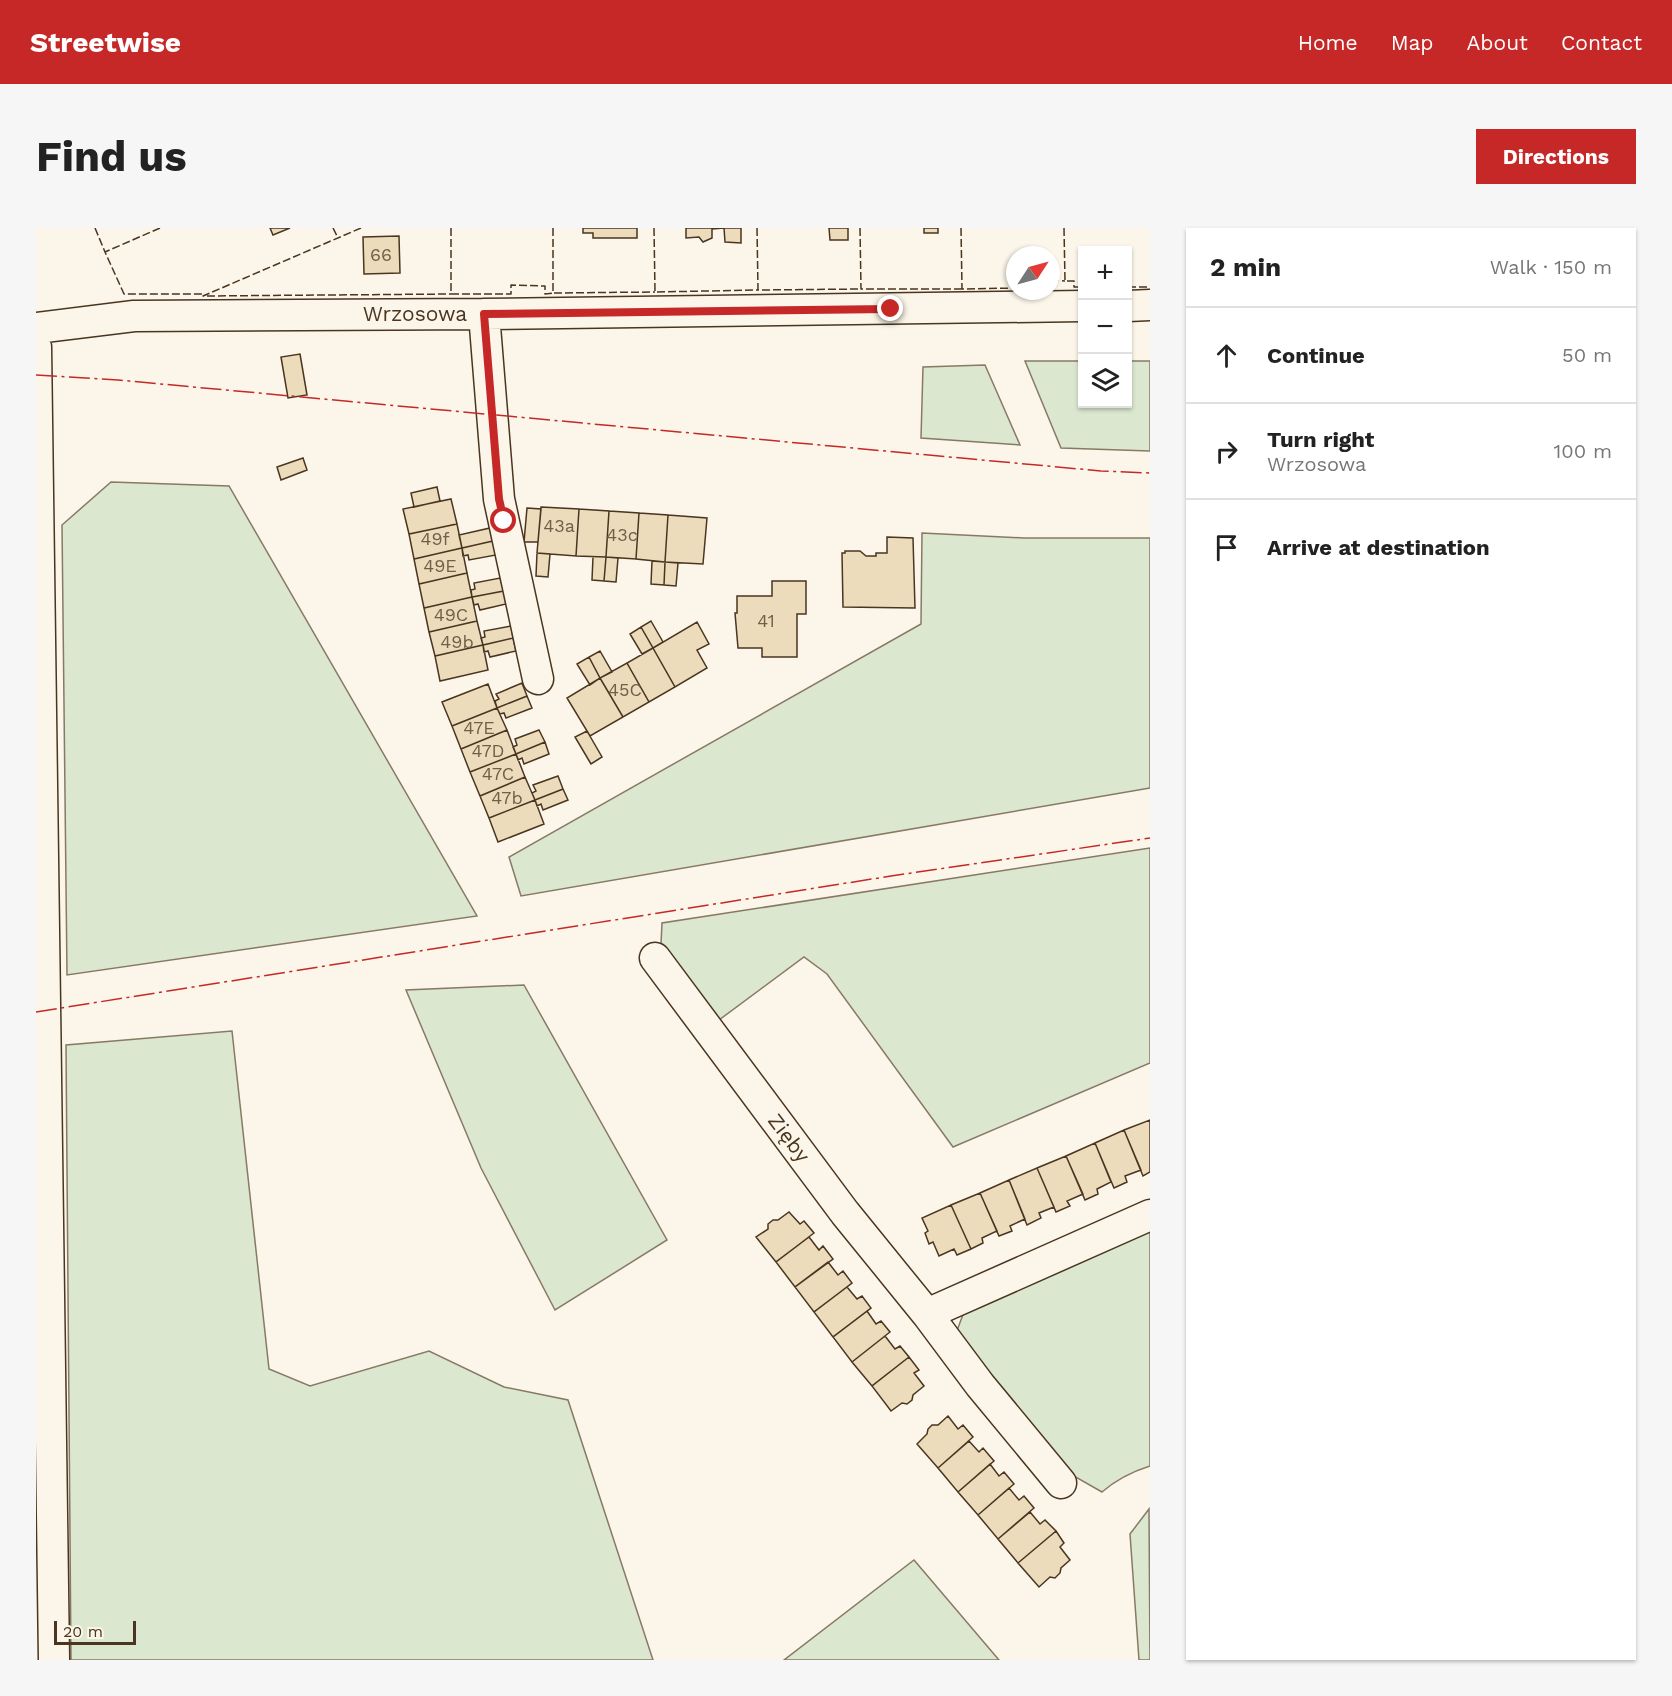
<!DOCTYPE html>
<meta charset="utf-8">
<style>
:root{--surface:#fff;--page:#f6f6f6;--text:#222;--muted:#767676;--line:#e0e0e0;--accent:#c62828}
body{margin:0;font-family:"Work Sans",sans-serif;background:var(--page);color:var(--text)}
.controls{position:absolute;right:18px;top:18px;display:grid;overflow:hidden;border-radius:0px;box-shadow:0 2px 4px #0004}
.controls button{width:54px;height:54px;display:grid;place-items:center;padding:0;border:0;border-bottom:2px solid var(--line);background:var(--surface);color:var(--text);font:30px sans-serif}
.compass{position:absolute;left:970px;top:18px;width:54px;height:54px;border-radius:50%;background:var(--surface);box-shadow:0 2px 4px #0004;rotate:54deg}
.scale{position:absolute;left:18px;bottom:15px;width:82px;box-sizing:border-box;padding-left:6px;border:3px solid #4a3520;border-top:0;font-size:16px;line-height:21px;white-space:nowrap;color:#4a3520;-webkit-text-stroke:4px #fbf6e9;paint-order:stroke}
.stop{position:absolute;width:18px;height:18px;margin:-14px;border:4px solid #c62828;border-radius:50%;background:#fff}
.stop.end{background:#c62828;border-color:#fff;box-shadow:0 2px 6px #0008}
.list{margin:0;padding:0;list-style:none}
h2{display:flex;justify-content:space-between;align-items:center;height:78px;margin:0;padding:0 24px;font-size:26px}
h2 small{font-size:20px;font-weight:400;color:var(--muted)}
.list li{display:grid;grid-template-columns:39px 1fr auto;gap:18px;align-items:center;box-sizing:border-box;height:96px;padding:0 24px;border-top:2px solid var(--line)}
.list b{display:block;font-size:22px;white-space:nowrap}
.list p{margin:0;font-size:20px;white-space:nowrap;color:var(--muted)}
.list em{font-size:20px;font-style:normal;color:var(--muted)}
.icon{flex:none;width:33px;height:33px;fill:none;stroke:currentColor;stroke-width:2;stroke-linecap:round;stroke-linejoin:round}
.map{position:relative;flex:none;width:1114px;height:1432px;overflow:hidden;border-radius:0px}
header{display:flex;align-items:center;gap:36px;box-sizing:border-box;height:84px;padding:0 30px;background:var(--accent);color:#fff}
header strong{font-size:28px}
nav{display:flex;gap:33px;margin-inline-start:auto;font-size:21px}
.intro{display:flex;align-items:center;justify-content:space-between;box-sizing:border-box;height:144px;padding:0 36px}
h1{margin:0;font-size:42px}
.button{padding:15px 27px;border-radius:0px;background:var(--accent);color:#fff;font-size:21px;font-weight:700}
main{display:flex;gap:36px;padding:0 36px}
aside{flex:1;background:var(--surface);border-radius:0px;box-shadow:0 2px 4px #0004}
.map>svg:first-child{display:block}
.green{fill:#dce7d0;stroke:#887966;stroke-width:1.5}
.building{fill:#ecdcbc;stroke:#4a3520;stroke-width:1.5}
.lines{fill:none;stroke-linecap:round;stroke-linejoin:round}
.minor-casing{stroke:#4a3520;stroke-width:33}
.minor{stroke:#fbf6e9;stroke-width:30}
.fence{stroke:#4a3520;stroke-width:1.5;stroke-dasharray:8 3;stroke-linecap:butt}
.power{stroke:#c62828;stroke-width:1.5;stroke-dasharray:21 4.5 3 4.5;stroke-linecap:butt}
.route{stroke:#c62828;stroke-width:8}
.labels{text-anchor:middle;stroke-width:4.5;stroke-linejoin:round;paint-order:stroke}
.number-label{font-size:18px;fill:#725f47}
.street-label{font-size:21px;fill:#4a3520;stroke:#fbf6e9}
</style>
<header>
<strong>Streetwise</strong>
<nav><a>Home</a><a>Map</a><a>About</a><a>Contact</a></nav>
</header>
<div class="intro"><h1>Find us</h1><a class="button">Directions</a></div>
<main>
<div class="map">
<svg width="1114" height="1432" viewBox="0 0 1114 1432">
<rect width="100%" height="100%" fill="#fbf6e9"/>
<path class="green" d="M989,133H1046V176H1092V133H1114V223L1025,220Z
M949,137L984,217L885,210L887,139Z
M75,254L193,258L441,688L31,747L26,297Z
M886,305L988,310H1114V560L485,668L473,629L885,396Z
M1114,620V835L917,919L791,746L768,729L683,792L625,716L626,695Z
M488,757L631,1012L519,1082L445,940L370,762Z
M196,803L233,1141L274,1158L393,1123L468,1159L532,1172L617,1432H35L30,817Z
M1114,1000V1238C1095,1244 1081,1251 1066,1264L1036,1247L919,1108L929,1081Z
M1113,1281L1114,1432H1103L1094,1306Z
M878,1332L963,1432H748Z"/>
<path class="building" d="M234,0H254L237,7Z
M547,0H601V10H557V5H547Z
M650,0H705V15L689,14L688,0L676,1V10L667,14L663,9L650,10Z
M793,0H812V12H794Z
M888,0H902V5H888Z
M363,8L364,45L328,46L327,9Z
M264,126L271,167L252,170L245,129Z
M267,230L271,242L245,252L241,239Z
M401,259L404,273L378,279L375,265Z
M415,271L421,296L373,306L367,281Z
M505,279L543,281L540,328L501,325Z
M491,280L505,281L502,314H488Z
M543,281L573,283L570,329L540,328Z
M573,283L603,285L600,331L570,329Z
M603,285L632,287L629,334L600,331Z
M632,287L671,290L667,336L629,334Z
M421,296L426,320L378,331L373,306Z
M454,300L457,313L426,320L423,307Z
M851,309L877,310L879,380L807,379L806,325H809V323H824L830,328H840V325H851Z
M457,313L460,327L433,332L432,327L427,328L426,320Z
M426,320L431,345L383,356L378,331Z
M501,325L514,326L512,349L500,348Z
M557,329H570L568,353L556,352Z
M570,329L582,330L580,354L568,353Z
M616,333L629,334L628,357L615,356Z
M629,334L642,335L640,358L628,357Z
M431,345L436,369L388,380L383,356Z
M464,350L468,363L436,369L435,362L439,361L438,355Z
M736,353H770V386H761V429H726V420H702L699,385H701V368H736Z
M468,363L470,376L444,382L442,376L438,377L436,369Z
M436,369L441,393L393,404L388,380Z
M441,393L447,417L399,428L393,404Z
M615,393L627,414L617,420L605,399Z
M661,394L673,416L661,422L671,440L639,459L617,420Z
M475,398L477,410L447,417L445,410L449,409L448,403Z
M605,399L617,420L606,426L594,406Z
M477,410L480,423L454,429L452,423L448,424L447,417Z
M447,417L452,442L404,453L399,428Z
M617,420L639,459L613,474L591,435Z
M564,423L576,444L564,450L553,429Z
M553,429L564,450L554,457L541,436Z
M591,435L613,474L587,489L564,450Z
M564,450L587,489L554,508L531,470Z
M486,455L491,468L461,480L459,473L463,471L460,466Z
M452,456L461,480L416,498L406,474Z
M491,468L496,480L470,490L468,485L464,486L461,480Z
M461,480L471,502L425,521L416,498Z
M471,502L480,526L434,544L425,521Z
M503,502L509,514L480,526L477,519L481,517L479,511Z
M551,503L566,529L555,536L539,509Z
M509,514L513,526L488,536L486,530L482,532L480,526Z
M480,526L489,549L444,568L434,544Z
M522,548L527,561L499,572L496,565L500,563L497,557Z
M489,549L499,572L453,590L444,568Z
M527,561L532,572L507,582L505,576L501,578L499,572Z
M499,572L508,596L462,614L453,590Z
M1114,892V944L1107,948L1088,902Z
M1088,902L1105,942L1089,948L1091,954L1078,960L1059,915Z
M1059,915L1075,954L1061,961L1062,966L1049,972L1030,928Z
M1030,928L1047,966L1031,973L1034,978L1020,984L1001,940Z
M1001,940L1018,979L1003,985L1005,990L991,997L973,952Z
M973,952L989,991L974,998L976,1003L963,1008L944,965Z
M944,965L961,1003L946,1010L947,1015L935,1021L915,977Z
M915,977L935,1021L921,1027L918,1021L903,1028L897,1014L893,1016L889,1005L892,1003L886,990Z
M753,984L764,996L768,993L778,1005L740,1034L720,1009L732,1001V996L737,992H742Z
M773,1009L783,1022L787,1018L797,1031L759,1059L740,1034Z
M792,1034L802,1047L807,1043L816,1055L778,1084L759,1059Z
M811,1059L821,1071L826,1068L835,1080L797,1109L778,1084Z
M831,1083L840,1096L845,1093L854,1104L816,1134L797,1109Z
M849,1108L859,1121L864,1118L873,1129L836,1158L816,1134Z
M873,1129L883,1142L878,1145L888,1158L877,1167L876,1172L871,1176L866,1175L855,1183L836,1158Z
M912,1188L922,1201L927,1197L937,1209L902,1240L881,1216L891,1206L892,1201L896,1197H902Z
M933,1213L943,1224L947,1220L958,1233L922,1264L902,1240Z
M954,1236L963,1248L968,1244L978,1256L942,1287L922,1264Z
M973,1260L983,1272L988,1268L998,1280L962,1311L942,1287Z
M994,1284L1004,1296L1009,1292L1020,1303L982,1335L962,1311Z
M1020,1303L1028,1315L1024,1319L1034,1332L1025,1340L1024,1345L1019,1350L1014,1349L1003,1359L982,1335Z"/>
<g class="lines">
<g class="minor-casing">
<path id="minor" d="M1092,78L1114,77
M448,86L463,271L502,451
M0,100L98,88L448,86L1046,78
M0,119L18,1432
M619,730L809,985L891,1086L944,1157L1025,1255
M891,1086L1114,987"/>
</g>
<use href="#minor" class="minor"/>
<path class="fence" d="M59,0L69,24
M124,0L69,24L88,66H169
M297,0L302,10
M325,0L167,68L415,66
M415,0V66H475V57L509,58V66L517,65
M517,0V65L619,64
M618,0L619,64L722,62
M721,0L722,62L825,61
M824,0L825,61H926
M925,0L926,61L979,60
M1028,0L1029,53H1038V59H1046
M1015,52L1029,53
M1092,59H1114"/>
<path class="power" d="M0,147L82,152L1065,243L1114,245
M0,784L855,648L1114,610"/>
</g>
<g class="lines">
<path class="route" d="M468,293L463,271L448,86L855,81"/>
</g>
<g class="labels">
<g class="number-label">
<text x="345" y="33">66</text>
<text x="523" y="304">43a</text>
<text x="586" y="313">43c</text>
<text x="399" y="317">49f</text>
<text x="404" y="344">49E</text>
<text x="415" y="393">49C</text>
<text x="730" y="399">41</text>
<text x="421" y="420">49b</text>
<text x="589" y="468">45C</text>
<text x="443" y="506">47E</text>
<text x="452" y="529">47D</text>
<text x="462" y="552">47C</text>
<text x="471" y="576">47b</text>
</g>
<g class="street-label">
<text x="379" y="93">Wrzosowa</text>
<text transform="translate(753 910) rotate(53)" y="7">Zięby</text>
</g>
</g>
</svg>
<div class="controls">
<button>+</button>
<button>−</button>
<button><svg class="icon" aria-label="layers" viewBox="0 0 24 24"><path d="M12 4l9 5-9 5-9-5zM3 14l9 5 9-5"/></svg></button>
</div>
<svg class="compass" viewBox="-18 -18 36 36"><path d="M0-13l5 13h-10z" fill="#e53935"/><path d="M0 13l5-13h-10z" fill="#767676"/></svg>
<div class="scale">20 m</div>
<div class="stop" style="left:468px;top:293px"></div>
<div class="stop end" style="left:855px;top:81px"></div>
</div>
<aside>
<h2>2 min<small>Walk · 150 m</small></h2>
<ul class="list">
<li><svg class="icon" aria-label="ahead" viewBox="0 0 24 24"><path d="M12 20V5M6 11l6-6 6 6"/></svg><div><b>Continue</b></div><em>50 m</em></li>
<li><svg class="icon" aria-label="right" viewBox="0 0 24 24"><path d="M7 20v-9h11M14 6l5 5-5 5"/></svg><div><b>Turn right</b><p>Wrzosowa</p></div><em>100 m</em></li>
<li><svg class="icon" aria-label="arrive" viewBox="0 0 24 24"><path d="M6 21V4h12l-3 4 3 4H6"/></svg><div><b>Arrive at destination</b></div></li>
</ul>
</aside>
</main>
